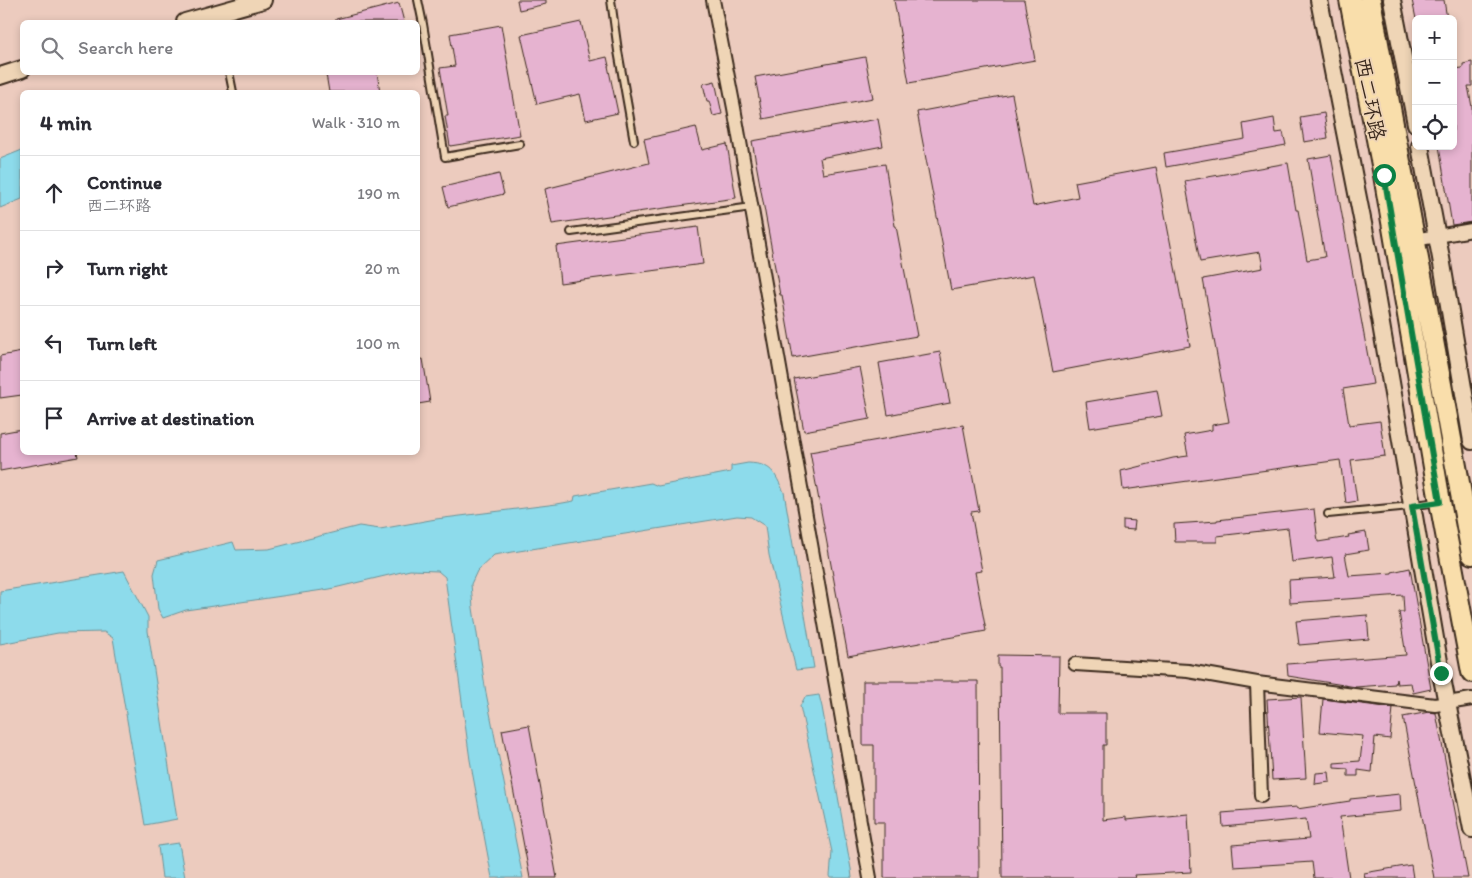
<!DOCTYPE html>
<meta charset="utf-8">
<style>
:root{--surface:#fff;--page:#f7f7f7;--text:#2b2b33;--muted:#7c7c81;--line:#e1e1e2}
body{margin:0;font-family:Itim,"LXGW WenKai TC",sans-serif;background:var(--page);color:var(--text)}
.controls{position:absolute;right:15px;top:15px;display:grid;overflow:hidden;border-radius:8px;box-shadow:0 2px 8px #0003}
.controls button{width:45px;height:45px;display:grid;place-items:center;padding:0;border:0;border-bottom:1px solid var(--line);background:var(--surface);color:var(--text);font:25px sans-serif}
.stop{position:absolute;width:15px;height:15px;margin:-11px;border:4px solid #0b8043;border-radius:50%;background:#fff}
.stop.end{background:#0b8043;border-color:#fff;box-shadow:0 1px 5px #0008}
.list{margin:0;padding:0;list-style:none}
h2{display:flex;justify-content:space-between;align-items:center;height:65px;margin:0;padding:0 20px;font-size:21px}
h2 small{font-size:16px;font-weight:400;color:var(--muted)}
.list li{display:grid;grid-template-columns:32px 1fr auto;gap:15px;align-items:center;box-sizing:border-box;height:75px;padding:0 20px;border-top:1px solid var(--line)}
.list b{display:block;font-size:19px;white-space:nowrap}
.list p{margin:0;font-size:16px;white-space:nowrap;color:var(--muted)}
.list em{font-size:16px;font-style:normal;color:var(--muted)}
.icon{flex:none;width:28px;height:28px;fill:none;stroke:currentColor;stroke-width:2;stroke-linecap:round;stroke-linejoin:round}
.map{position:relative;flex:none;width:1472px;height:878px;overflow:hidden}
.search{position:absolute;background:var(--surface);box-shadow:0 2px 8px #0003;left:20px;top:20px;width:400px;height:55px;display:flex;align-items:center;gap:12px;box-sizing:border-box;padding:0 18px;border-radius:8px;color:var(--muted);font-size:19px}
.panel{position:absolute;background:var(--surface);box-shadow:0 2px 8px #0003;left:20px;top:90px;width:400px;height:365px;border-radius:8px}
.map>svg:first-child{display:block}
.water{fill:#8ddbeb;stroke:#6c9499}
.building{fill:#e6b3d0;stroke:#3b2a1e}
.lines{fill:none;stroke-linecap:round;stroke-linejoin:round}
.service-casing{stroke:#3b2a1e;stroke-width:10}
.minor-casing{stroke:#3b2a1e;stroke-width:16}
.tertiary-casing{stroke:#3b2a1e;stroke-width:20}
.primary-casing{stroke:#3b2a1e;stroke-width:24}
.service{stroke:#efd5b6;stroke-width:6}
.minor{stroke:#efd5b6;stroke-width:12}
.tertiary{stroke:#efd5b6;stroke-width:16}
.primary{stroke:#f9deab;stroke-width:20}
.route{stroke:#0b8043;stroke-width:6}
.labels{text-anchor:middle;stroke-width:4;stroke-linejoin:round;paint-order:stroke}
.street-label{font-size:21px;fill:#3b2a1e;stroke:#efd5b6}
</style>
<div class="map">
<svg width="1472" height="878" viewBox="0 0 1472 878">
<rect width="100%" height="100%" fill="#eccbbe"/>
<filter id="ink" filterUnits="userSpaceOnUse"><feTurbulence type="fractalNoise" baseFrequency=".02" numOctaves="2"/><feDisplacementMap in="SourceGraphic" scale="10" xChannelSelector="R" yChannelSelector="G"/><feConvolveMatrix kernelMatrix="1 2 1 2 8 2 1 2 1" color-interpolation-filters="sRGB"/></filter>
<g filter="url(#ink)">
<path class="water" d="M22,150V199L0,208V159Z
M748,463C773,464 774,473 784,492L814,668L796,670L769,555L765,526L751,517L737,516L494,555L477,571L471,584L473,608L486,693L523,878H492L470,760L445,577L438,571L410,570L330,589L186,610L163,618L158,609L154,574L158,560L233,542L236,550L269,549L359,526L380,529L436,519L557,504L574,501L575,496L651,483L658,486L731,472V466Z
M124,571L148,617V631L177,819L145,825L113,638L104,632L58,633L0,644V591Z
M819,695L822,707L851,869L852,878H831L830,876L832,852L800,706L805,697Z
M179,843L185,878H162L158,846Z"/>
<path class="building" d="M517,0H546V4L519,10Z
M894,0H1024L1035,60L909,83Z
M1412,0H1444L1447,19H1416Z
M399,3L404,22H336V19Z
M581,22L590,61L607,57L609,66H608L618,113L586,120L580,94L537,104L521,35Z
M501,25L520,135L450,146L445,116H448L440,68L455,66L450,34Z
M865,57L873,98L763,119L755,77Z
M1472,62V86H1468L1472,107V222L1452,225L1439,146H1453V69L1463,68V64Z
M340,72H377L380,92H329L326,74Z
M715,81L722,114L713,116L709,101H707L703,84Z
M1012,94L1033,206L1078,197L1075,182L1156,167L1190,346L1053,372L1034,275L951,290L917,112Z
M1324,113L1328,138L1304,142L1300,117Z
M1274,118L1276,133L1283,132L1286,145L1166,167L1164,153L1245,139L1243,124Z
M878,119L883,146L820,158L823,174L885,164L895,226H896L917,336L793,358L782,295H780L752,141Z
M696,127L702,150L727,144L736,198L552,224L545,189L649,163L644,139Z
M1331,155L1373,384L1343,389L1349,425L1380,421L1385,456L1351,460L1357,501L1346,503L1340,460L1123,490L1121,471L1173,458L1188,456L1184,435L1212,430V425L1229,422L1203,279L1263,268L1260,252L1200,262L1185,181L1288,163L1296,210H1298L1307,260L1325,257L1308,159Z
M499,174L504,194L448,207L443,187Z
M698,227L703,264L560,283L556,246Z
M22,352V395L0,398V356Z
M940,352L950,403L888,415L879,363Z
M423,359L430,402L418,404V360Z
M860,367L870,419L804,431L794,379Z
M1157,390L1162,416L1090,428L1086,402Z
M963,425L979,511L971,512L982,571L975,572L986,631L848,656L810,452Z
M22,429V452H77L78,457L0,471V433Z
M1314,509L1318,542L1349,537L1348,535L1366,532L1369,550L1345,554L1349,576L1392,573V572L1410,568L1431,689L1413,693L1411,683L1397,684L1396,679L1395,684L1356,687L1288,676L1287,664L1406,655L1399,612H1404L1403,595L1290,603L1289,580L1335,577L1332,557L1292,562L1288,528L1217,536V542H1175L1174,524L1217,521V520Z
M1123,520L1135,521L1134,530L1123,529Z
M1367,615L1369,639L1299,645L1296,621Z
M998,655L1059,656L1058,713H1106V745H1103V820L1126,817V820L1188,814L1191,872L1134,875L1135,878H1002L1000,667H998Z
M863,681H978L979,878H884V822H874V745H863Z
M1301,697L1306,778L1272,780L1267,699Z
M1323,699L1393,708L1390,739L1375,737L1372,772L1358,770V776H1348V769L1334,768V763L1360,761L1363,736L1320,732Z
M1429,712L1436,713L1468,878H1434L1403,717Z
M529,725L557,878H530L502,730Z
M1329,772L1330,782L1315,784L1316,773Z
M1400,794L1401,811L1340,817L1349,878H1314L1312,862L1234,867L1232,845L1309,839L1306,819L1223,827L1222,813L1297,807V809L1350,801V799Z
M1411,865L1413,878H1365L1364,873Z"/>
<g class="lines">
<g class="service-casing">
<path id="service" d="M418,0L423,24L445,157L520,144
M611,0L618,51L634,141
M229,72L233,92
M571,232L752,207
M1328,514L1400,507L1438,502"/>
</g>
<g class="minor-casing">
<path id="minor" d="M713,0L734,108L870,878
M1414,240L1472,230
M1075,664L1188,671L1257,683
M1261,796L1257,683L1435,705L1472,699"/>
</g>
<g class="tertiary-casing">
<path id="tertiary" d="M1319,0L1368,249L1441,673L1472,829
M1392,0L1416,124
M185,22L263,0
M0,76L22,69
M1420,146L1441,258L1472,441"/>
</g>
<g class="primary-casing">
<path id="primary" d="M1350,0L1384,175L1440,502L1472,672
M1370,0C1405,185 1438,369 1472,554"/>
</g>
<use href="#service" class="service"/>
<use href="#minor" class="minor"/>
<use href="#tertiary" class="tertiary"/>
<use href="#primary" class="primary"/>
</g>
</g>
<g class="lines" filter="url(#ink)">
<path class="route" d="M1384,175L1440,502L1412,506L1441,673"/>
</g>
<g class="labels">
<g class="street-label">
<text transform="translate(1370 99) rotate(79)" y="7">西二环路</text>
</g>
</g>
</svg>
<div class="controls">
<button>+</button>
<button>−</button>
<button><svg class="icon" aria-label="locate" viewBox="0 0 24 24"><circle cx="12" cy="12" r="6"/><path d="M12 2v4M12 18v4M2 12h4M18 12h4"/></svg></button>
</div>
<div class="stop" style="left:1384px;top:175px"></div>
<div class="stop end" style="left:1441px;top:673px"></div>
<div class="search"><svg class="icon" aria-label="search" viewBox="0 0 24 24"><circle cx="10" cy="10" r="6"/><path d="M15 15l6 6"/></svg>Search here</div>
<section class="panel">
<h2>4 min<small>Walk · 310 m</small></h2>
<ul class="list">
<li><svg class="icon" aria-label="ahead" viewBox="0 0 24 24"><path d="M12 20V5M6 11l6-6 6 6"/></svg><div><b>Continue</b><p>西二环路</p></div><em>190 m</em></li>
<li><svg class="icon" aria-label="right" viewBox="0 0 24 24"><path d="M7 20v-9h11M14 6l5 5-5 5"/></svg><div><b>Turn right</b></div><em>20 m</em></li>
<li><svg class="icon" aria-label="left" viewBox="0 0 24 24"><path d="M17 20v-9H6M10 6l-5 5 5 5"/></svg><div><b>Turn left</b></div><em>100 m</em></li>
<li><svg class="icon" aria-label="arrive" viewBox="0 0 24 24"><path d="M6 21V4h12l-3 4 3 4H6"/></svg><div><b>Arrive at destination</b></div></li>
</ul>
</section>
</div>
